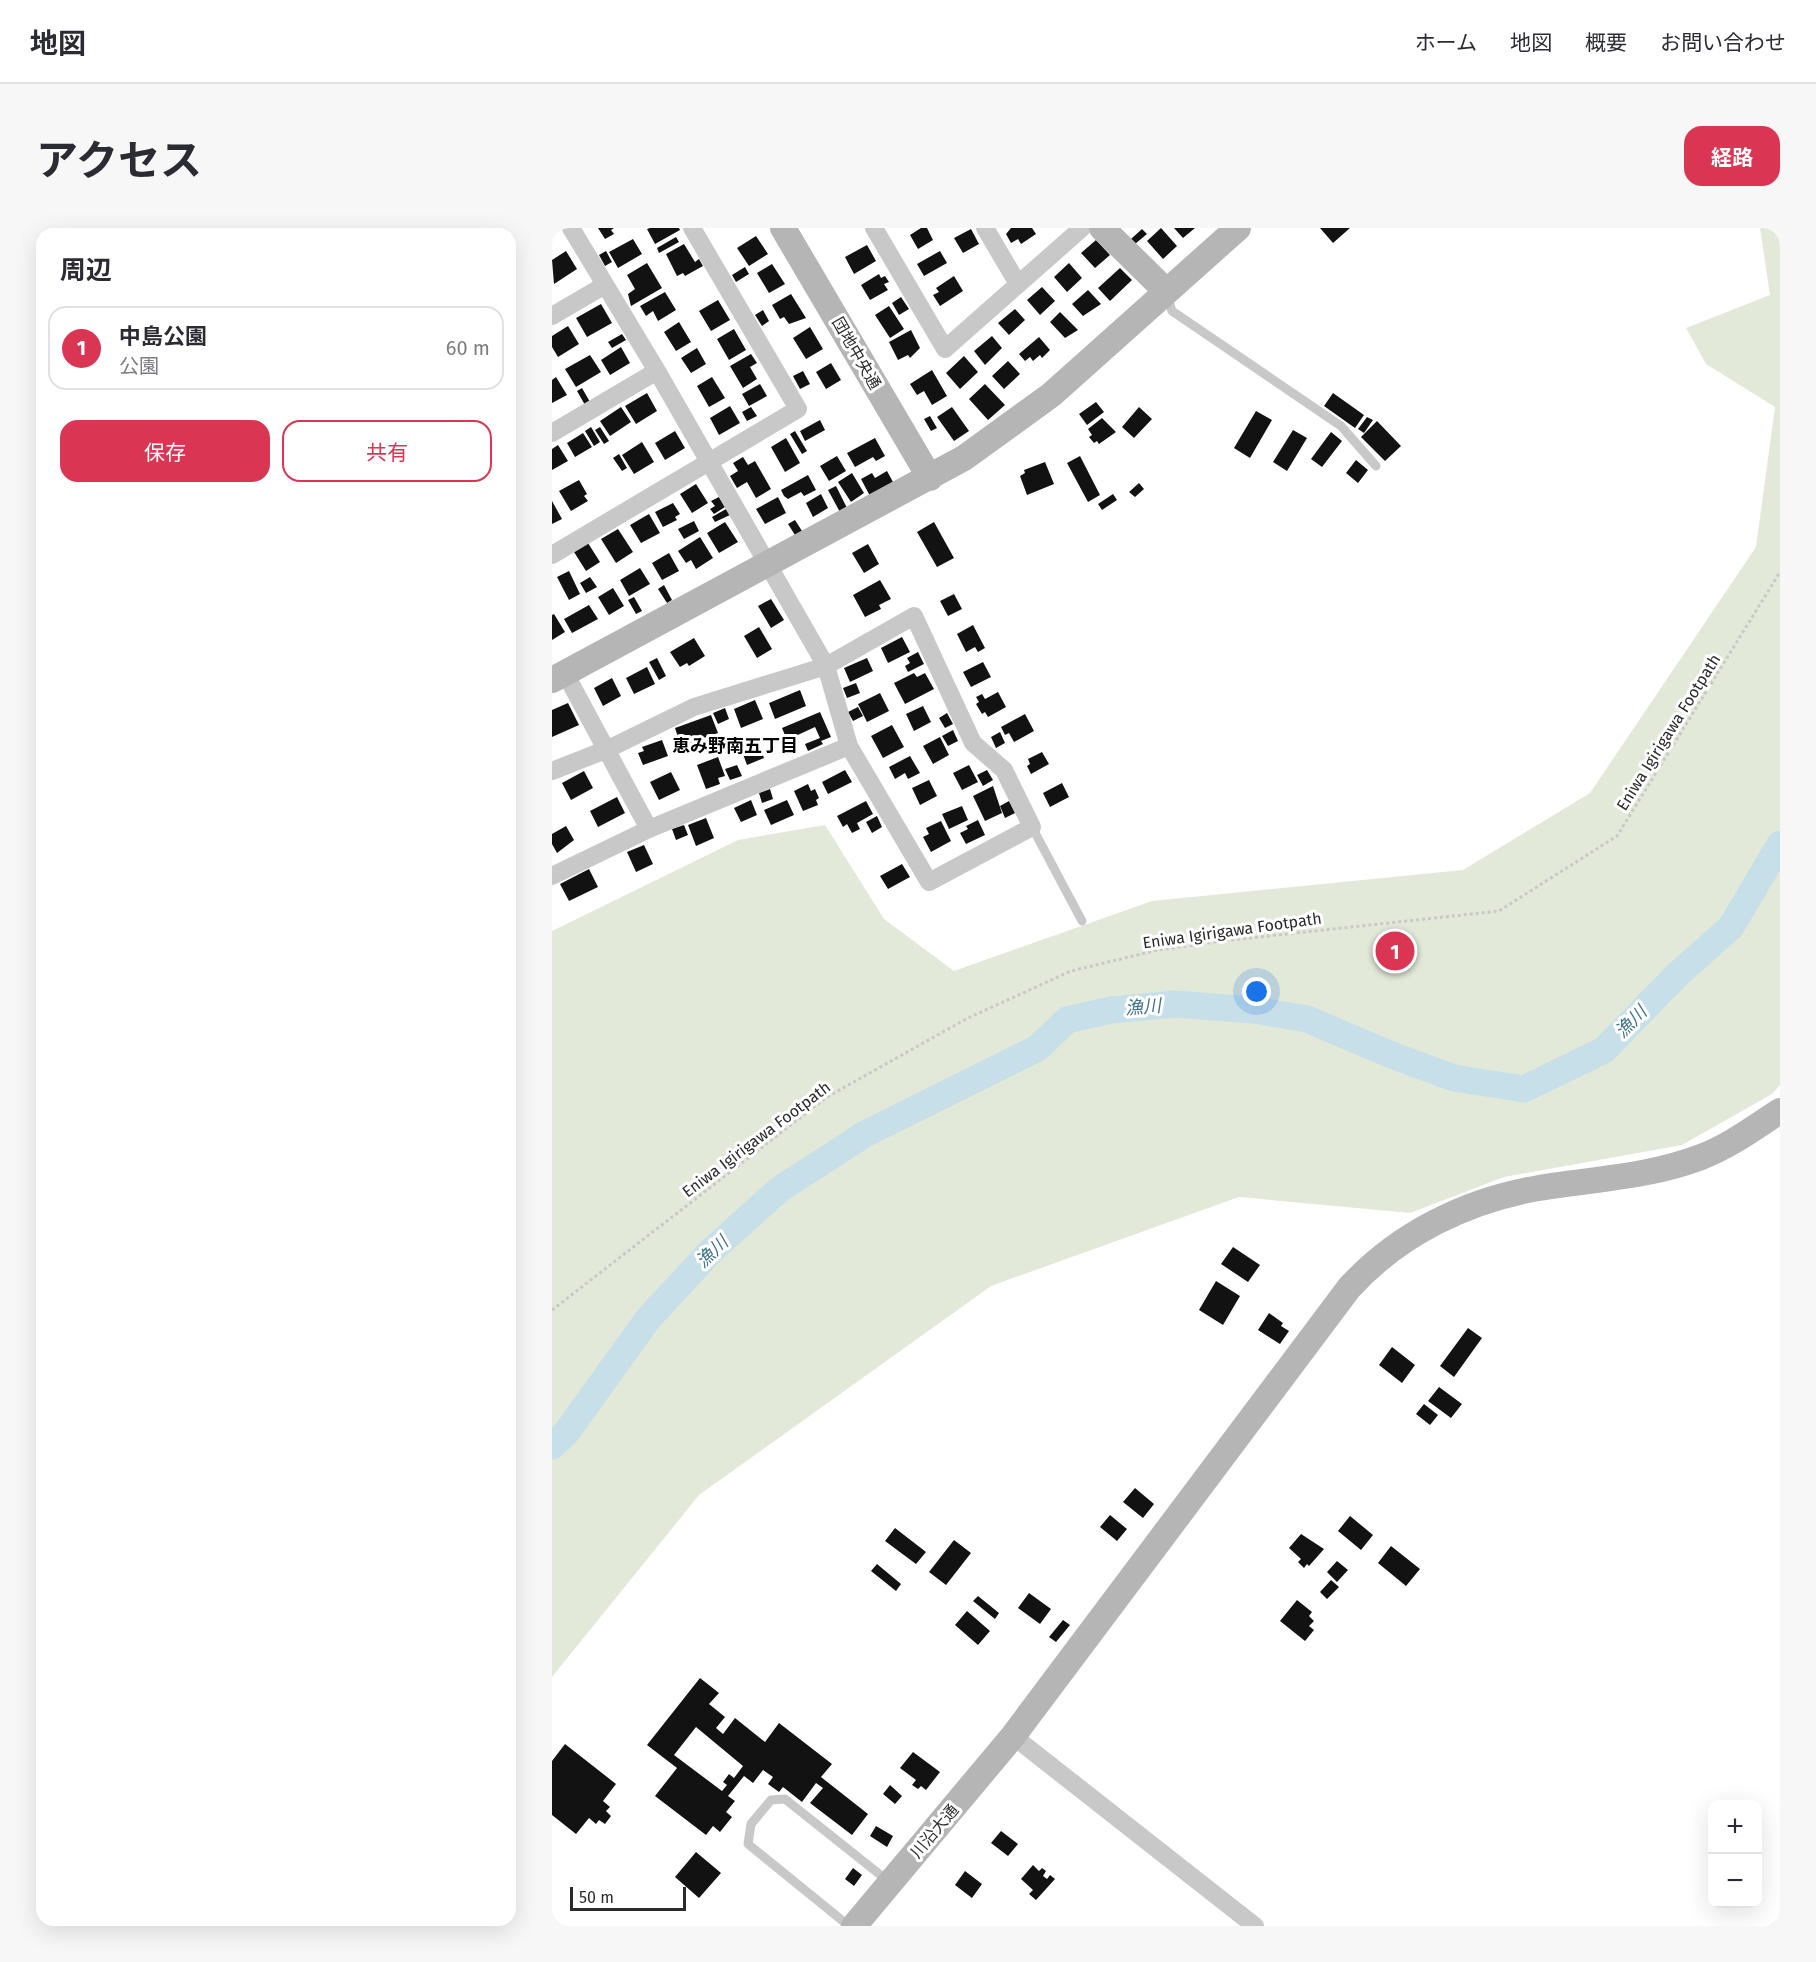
<!DOCTYPE html>
<html lang="ja">
<meta charset="utf-8">
<style>
:root{--surface:#fff;--page:#f7f7f7;--text:#2b2b33;--muted:#7c7c81;--line:#e1e1e2;--accent:#da3654}
body{margin:0;font-family:"Fira Sans","Noto Sans JP",sans-serif;background:var(--page);color:var(--text)}
.controls{position:absolute;right:18px;bottom:18px;display:grid;overflow:hidden;border-radius:12px;box-shadow:0 6px 24px #0002}
.controls button{width:54px;height:54px;display:grid;place-items:center;padding:0;border:0;border-bottom:2px solid var(--line);background:var(--surface);color:var(--text);font:30px sans-serif}
.scale{position:absolute;left:18px;bottom:15px;width:116px;box-sizing:border-box;padding-left:6px;border:3px solid #2b2b2b;border-top:0;font-size:16px;line-height:21px;white-space:nowrap;color:#2b2b2b;-webkit-text-stroke:4px #fff;paint-order:stroke}
.you{position:absolute;left:705px;top:764px;width:21px;height:21px;margin:-15px;border:4px solid #fff;border-radius:50%;background:#1a73e8;box-shadow:0 0 0 9px #1a73e833}
.badge{display:grid;place-items:center;width:39px;height:39px;border-radius:50%;background:var(--accent);color:#fff;font-size:20px;font-weight:700}
.pin{position:absolute;translate:-50% -50%;border:3px solid #fff;box-shadow:0 2px 6px #0006}
.list{margin:0;padding:0;list-style:none}
h2{display:flex;justify-content:space-between;align-items:center;height:78px;margin:0;padding:0 24px;font-size:26px}
h2 small{font-size:20px;font-weight:400;color:var(--muted)}
.list li{display:grid;grid-template-columns:39px 1fr auto;gap:18px;align-items:center;box-sizing:border-box;height:84px;margin:0 12px 12px;padding:0 12px;border:2px solid var(--line);border-radius:18px}
.list b{display:block;font-size:22px;white-space:nowrap}
.list p{margin:0;font-size:20px;white-space:nowrap;color:var(--muted)}
.list em{font-size:20px;font-style:normal;color:var(--muted)}
.actions{display:flex;gap:12px;padding:18px 24px}
.actions a{flex:1;padding:14px 0;border:2px solid var(--accent);border-radius:18px;text-align:center;font-size:21px;color:var(--accent)}
.actions .main{background:var(--accent);color:#fff}
.map{position:relative;flex:none;width:1228px;height:1698px;overflow:hidden;border-radius:18px}
header{display:flex;align-items:center;gap:36px;box-sizing:border-box;height:84px;padding:0 30px;background:var(--surface);border-bottom:2px solid var(--line)}
header strong{font-size:28px}
nav{display:flex;gap:33px;margin-inline-start:auto;font-size:21px}
.intro{display:flex;align-items:center;justify-content:space-between;box-sizing:border-box;height:144px;padding:0 36px}
h1{margin:0;font-size:42px}
.button{padding:15px 27px;border-radius:18px;background:var(--accent);color:#fff;font-size:21px;font-weight:700}
main{display:flex;gap:36px;padding:0 36px}
aside{flex:1;background:var(--surface);border-radius:18px;box-shadow:0 6px 24px #0002}
.map>svg:first-child{display:block}
.green{fill:#e3e9d9}
.lines{fill:none;stroke-linecap:round;stroke-linejoin:round}
.river{stroke:#c6dfe8;stroke-width:27}
.building{fill:#121212;fill-rule:evenodd}
.path{stroke:#c8c8c8;stroke-width:3;stroke-dasharray:3 3;stroke-linecap:butt}
.lane{stroke:#c8c8c8;stroke-width:9}
.street{stroke:#c8c8c8;stroke-width:18}
.secondary{stroke:#b5b5b5;stroke-width:26}
.labels{text-anchor:middle;stroke-width:6;stroke-linejoin:round;paint-order:stroke}
.street-label{font-size:16px;fill:#2b2b2b;stroke:#fff}
.neighbourhood-label{font-size:18px;font-weight:bold;fill:#000;stroke:#fff}
.water-label{font-size:18px;font-style:italic;fill:#3f7488;stroke:#fff}
</style>
<header>
<strong>地図</strong>
<nav><a>ホーム</a><a>地図</a><a>概要</a><a>お問い合わせ</a></nav>
</header>
<div class="intro"><h1>アクセス</h1><a class="button">経路</a></div>
<main>
<aside>
<h2>周辺<small></small></h2>
<ul class="list">
<li><span class="badge">1</span><div><b>中島公園</b><p>公園</p></div><em>60 m</em></li>
</ul>
<div class="actions"><a class="main">保存</a><a>共有</a></div>
</aside>
<div class="map">
<svg width="1228" height="1698" viewBox="0 0 1228 1698">
<rect width="100%" height="100%" fill="#fff"/>
<path class="green" d="M1208,0H1228V857L1220,866L1130,917L952,949L858,985L687,969L439,1058L147,1267L0,1449V703L186,612L273,597L332,691L402,743L600,673L911,642L1038,565L1204,319L1223,179L1154,136L1134,100L1218,67Z"/>
<g class="lines">
<path class="river" d="M0,1218L14,1205L96,1091L159,1023L228,961L313,906L486,820L515,792L559,782L623,776L701,782L755,791L842,828L902,850L972,861L1052,822L1125,747L1179,699L1228,616"/>
</g>
<path class="building" d="M46,0H62L59,2L62,6L53,11Z
M98,0H127L128,2L103,16L95,1Z
M369,0H375L381,12L366,21L358,7Z
M459,0H480L484,6L469,16L466,11L459,15L454,6Z
M609,0L625,18L611,31L595,13Z
M622,0H643L631,10Z
M768,0H798L781,15Z
M419,1L427,16L411,25L402,10Z
M590,1L595,6L583,16L579,11Z
M204,8L216,26L197,38L185,20Z
M124,9L127,14L107,25L105,20Z
M81,11L90,26L66,40L57,24Z
M544,12L558,27L543,40L529,25Z
M132,16L143,34L147,31L151,38L133,48L131,45L125,48L114,26Z
M315,17L324,33L302,46L293,29Z
M14,23L25,41L2,56L0,32Z
M54,23L60,34L53,38L47,27Z
M388,23L395,35L372,48L365,36Z
M95,35L110,60L79,78L76,66L83,61L75,47Z
M517,35L530,50L515,64L502,49Z
M220,36L233,56L217,65L205,45Z
M193,39L197,46L184,54L180,47Z
M568,40L580,52L558,73L546,60Z
M327,46L329,50L333,48L337,54L332,56L336,62L318,72L309,57Z
M402,48L411,63L388,78L381,67L387,64L384,60Z
M490,59L503,73L488,87L475,72Z
M536,62L549,76L531,88L520,76Z
M113,64L124,82L106,93L101,83L94,88L88,78Z
M239,66L254,90L237,96L232,89L228,91L220,77Z
M349,69L357,81L347,87L340,75Z
M166,72L178,92L159,103L147,83Z
M49,76L60,95L35,109L24,90Z
M337,78L352,101L338,110L323,87Z
M463,81L473,92L457,107L446,95Z
M211,82L217,93L210,98L203,87Z
M508,84L526,102L513,110L498,94Z
M127,94L139,114L124,123L112,104Z
M16,98L27,116L6,129L0,119V108Z
M258,99L271,121L254,131L241,110Z
M182,101L194,122L177,132L165,111Z
M359,102L368,120L358,130L356,127L346,132L337,114Z
M70,106L74,112L60,120L56,114Z
M440,108L450,120L433,137L422,123Z
M487,109L498,122L490,130L488,127L481,133L478,129L473,133L467,126Z
M69,119L78,135L58,147L49,132Z
M145,120L154,136L139,145L129,130Z
M199,126L205,135L198,139L205,151L191,160L178,138Z
M38,127L49,144L24,159L13,141Z
M412,128L426,144L408,161L394,145Z
M456,133L468,146L452,161L440,148Z
M279,135L289,152L274,161L264,144Z
M380,142L395,168L380,177L372,163L365,167L358,156Z
M251,143L258,156L248,161L241,148Z
M4,149L15,167L0,175V152Z
M160,149L173,170L157,179L145,158Z
M208,156L215,168L197,178L190,166Z
M433,156L453,177L436,192L417,171Z
M30,160L38,174L33,177L25,163Z
M95,165L105,183L84,196L73,178Z
M781,165L812,187L803,200L772,178Z
M544,174L552,184L535,197L527,186Z
M178,178L188,195L167,207L158,190Z
M69,179L79,194L58,208L48,193Z
M199,179L205,188L195,193L190,184Z
M400,179L417,203L402,213L385,189Z
M587,179L600,191L582,210L570,199Z
M704,183L720,192L698,230L682,220Z
M378,188L385,200L379,203L372,191Z
M815,189L821,192L812,205L806,201Z
M550,190L564,204L547,216L545,213L542,215L537,209L540,207L536,201Z
M268,192L273,202L253,213L248,203Z
M825,193L849,218L833,233L809,209Z
M39,199L48,214L42,218L33,203Z
M48,199L57,213L52,216L43,202Z
M741,202L755,210L735,243L721,234Z
M123,203L133,220L113,232L103,215Z
M243,203L255,223L250,226L238,206Z
M779,204L790,213L770,239L759,231Z
M31,205L40,219L23,229L15,215Z
M234,210L248,235L233,244L219,219Z
M323,210L333,228L324,233L321,229L303,239L295,225Z
M90,214L102,234L82,246L70,227Z
M6,217L16,233L0,242V221Z
M67,226L75,240L70,243L61,230Z
M285,228L294,243L277,253L268,238Z
M528,228L548,267L536,274L515,235Z
M191,229L196,237L203,233L219,261L204,270L195,254L185,260L178,248L186,243L181,235Z
M804,232L816,242L806,255L794,245Z
M493,234L502,256L475,267L468,248L473,245L472,242Z
M335,243L341,254L318,268L309,251L320,245L323,250Z
M300,245L312,265L299,274L286,254Z
M256,247L264,262L252,268L249,264L236,271L232,268L229,262Z
M27,252L35,266L32,268L36,273L19,283L7,263Z
M587,255L592,261L583,269L577,264Z
M144,256L156,275L140,285L128,266Z
M284,258L296,282L289,286L276,262Z
M269,266L276,280L261,289L254,275Z
M561,266L565,272L550,282L546,276Z
M167,269L173,279L162,286L158,281L163,278L159,273Z
M226,269L234,285L213,296L204,281Z
M0,273L10,291L0,296Z
M121,275L128,286L123,289L125,292L111,299L103,284Z
M174,281L178,287L163,294L160,289Z
M97,286L108,305L89,315L78,297Z
M243,292L250,303L243,307L236,296Z
M142,293L147,303L132,311L126,301Z
M173,294L186,314L167,325L155,305Z
M382,294L402,330L385,339L365,304Z
M66,301L81,324L64,335L49,311Z
M148,309L161,330L144,341L139,332L134,335L126,323Z
M36,315L48,334L34,343L22,324Z
M316,316L327,336L312,345L300,325Z
M117,325L127,343L110,352L100,335Z
M88,340L98,356L77,368L68,352Z
M17,343L28,366L17,372L5,349Z
M38,349L45,359L34,365L28,355Z
M328,352L339,371L327,377L329,381L313,389L301,367Z
M112,357L120,372L115,375L106,361Z
M61,360L72,378L57,387L46,369Z
M402,366L410,381L396,388L388,373Z
M82,369L90,383L84,386L76,372Z
M219,371L232,392L219,400L206,378Z
M37,377L46,391L20,405L12,391Z
M2,386L13,404L0,412V387Z
M421,397L433,420L426,424L423,419L414,424L405,406Z
M207,399L220,421L205,430L192,408Z
M350,409L358,424L336,435L329,420Z
M142,410L153,428L137,438L135,435L128,439L118,424Z
M366,424L372,436L356,444L353,438L358,435L355,430Z
M105,430L114,448L107,452L97,434Z
M315,430L321,443L298,454L292,440Z
M431,434L439,449L419,459L411,444Z
M95,439L103,456L82,466L74,450Z
M362,445L365,449L373,445L382,461L353,476L342,455Z
M60,450L69,468L51,478L42,460Z
M304,455L308,465L295,470L291,460Z
M248,462L254,478L223,491L217,475Z
M446,464L454,479L436,489L433,484L430,486L424,476L427,474L424,469L430,466L433,471Z
M328,465L337,483L315,494L306,476Z
M203,472L211,491L189,500L182,481Z
M16,475L27,497L0,509V482Z
M371,478L379,494L362,503L354,486Z
M306,479L311,488L301,493L296,484Z
M173,480L177,491L166,496L161,485Z
M268,484L279,509L269,513L271,516L256,523L253,516L268,510L263,499L235,512L230,500Z
M395,485L401,496L393,500L387,490Z
M473,486L482,503L462,514L457,505L453,507L449,499Z
M159,487L166,505L129,518L123,500Z
M340,497L352,519L331,530L319,508Z
M401,502L406,513L396,518L390,508Z
M448,504L453,515L444,520L439,509Z
M388,509L397,527L381,536L371,518Z
M205,511L212,530L195,537L188,518Z
M110,512L116,528L91,537L86,525L92,523L90,519Z
M490,524L497,536L479,546L475,538L478,536L476,531Z
M358,528L368,545L356,551L353,545L343,551L337,539Z
M166,529L173,548L166,550L168,556L154,561L145,537Z
M185,537L190,548L178,552L173,541Z
M417,537L426,554L410,562L401,545Z
M293,542L300,554L276,566L270,554Z
M435,542L441,552L431,558L425,547Z
M32,543L41,560L19,572L10,555Z
M119,544L128,562L107,572L98,554Z
M377,552L385,568L368,577L360,560Z
M510,555L517,569L498,579L491,565Z
M256,556L259,563L263,561L267,570L264,572L266,577L251,583L242,563Z
M441,558L450,585L433,593L421,568Z
M218,561L221,571L210,575L207,565Z
M65,569L73,585L46,599L38,583Z
M199,572L205,587L189,594L182,580Z
M235,572L242,587L219,597L212,582Z
M314,573L321,586L305,595L308,601L300,605L295,596L291,599L285,588Z
M457,573L463,585L453,590L448,578Z
M410,578L416,592L397,601L390,586Z
M325,588L330,599L320,605L314,594Z
M154,590L162,610L144,618L136,597Z
M426,592L433,607L414,616L408,605L416,601L414,598Z
M389,593L399,613L379,624L371,609L377,606L374,600Z
M132,597L136,607L124,612L120,601Z
M14,598L22,612L5,625L0,616V606Z
M92,617L101,636L84,644L75,624Z
M350,636L358,649L336,661L328,648Z
M37,641L46,659L17,673L8,656Z
M681,1019L708,1037L696,1054L669,1036Z
M664,1053L688,1068L671,1097L647,1082Z
M717,1085L731,1095L729,1098L737,1103L728,1116L706,1102Z
M916,1100L930,1110L902,1149L888,1138Z
M840,1119L863,1137L850,1155L827,1137Z
M887,1159L910,1176L899,1190L876,1173Z
M872,1176L886,1187L878,1197L864,1186Z
M583,1260L602,1276L591,1290L571,1274Z
M558,1287L575,1301L565,1313L548,1299Z
M798,1288L821,1307L809,1322L786,1303Z
M343,1300L374,1324L364,1336L333,1313Z
M749,1306L772,1321L757,1338L755,1336L752,1340L746,1334L749,1331L737,1320Z
M402,1312L419,1325L394,1357L377,1344Z
M839,1318L868,1341L854,1358L826,1335Z
M785,1333L796,1342L785,1354L775,1344Z
M325,1336L349,1356L344,1363L319,1343Z
M779,1352L787,1359L775,1371L768,1364Z
M477,1365L499,1381L488,1396L466,1380Z
M426,1368L447,1385L443,1391L421,1373Z
M745,1372L760,1384L757,1388L762,1393L757,1398L762,1402L753,1413L728,1393Z
M415,1383L438,1403L426,1417L403,1397Z
M511,1392L518,1397L504,1414L497,1409Z
M148,1450L167,1465L157,1476L173,1489L164,1500L171,1506L183,1490L213,1514L227,1495L280,1536L269,1549L316,1586L300,1607L258,1575L271,1560L264,1555L250,1574L231,1559L227,1564L216,1556L221,1549L211,1542L201,1555L192,1548L176,1568L183,1573L174,1584L180,1589L168,1604L161,1598L154,1607L103,1568L125,1540L95,1517ZM144,1499L191,1538L182,1550L177,1546L171,1554L175,1557L170,1563L122,1527Z
M13,1516L64,1556L51,1573L58,1579L54,1583L59,1588L53,1596L47,1592L44,1596L37,1590L24,1606L0,1587V1533Z
M361,1524L388,1544L374,1562L369,1558L366,1561L360,1557L364,1552L348,1540Z
M338,1557L350,1568L343,1576L331,1566Z
M324,1598L341,1608L335,1619L318,1608Z
M449,1603L466,1616L456,1628L439,1615Z
M144,1624L169,1645L147,1670L123,1649Z
M481,1637L487,1643L490,1640L494,1643L491,1648L495,1651L498,1647L503,1651L484,1672L477,1666L481,1662L469,1651Z
M301,1640L310,1647L302,1658L293,1651Z
M413,1643L430,1656L420,1670L403,1657Z"/>
<g class="lines">
<path class="path" d="M0,1082L275,869L414,791L519,743L606,722L670,713L947,683L1065,608L1228,344"/>
<path class="lane" d="M615,68L620,83L789,198L824,238
M480,599L530,693
M297,1698L196,1616L199,1596L219,1572L233,1571L336,1653"/>
<path class="street" d="M322,0L393,121L530,0
M433,0L466,56
M0,88L53,57
M0,205L105,143
M0,327L246,181L140,0
M13,445L97,601
M0,543L56,521L142,479L274,438L362,388L421,515L452,542L480,599L377,654L297,518L274,438L105,143L19,0
M0,648L97,601L297,518
M461,1508L703,1698"/>
<path class="secondary" d="M231,0L378,250
M550,0L614,63
M0,452L412,230L499,167L686,0
M302,1698L461,1508L797,1060C846,1006 915,972 987,960C1042,951 1097,949 1149,929C1178,918 1203,899 1228,883"/>
</g>
<g class="labels">
<g class="street-label">
<text transform="translate(305 125) rotate(60)" y="6">団地中央通</text>
<text transform="translate(1116 504) rotate(-58)" y="6">Eniwa Igirigawa Footpath</text>
<text transform="translate(680 702) rotate(-8)" y="6">Eniwa Igirigawa Footpath</text>
<text transform="translate(204 911) rotate(-37)" y="6">Eniwa Igirigawa Footpath</text>
<text transform="translate(382 1603) rotate(-50)" y="6">川沿大通</text>
</g>
<g class="neighbourhood-label">
<text x="183" y="524">恵み野南五丁目</text>
</g>
<g class="water-label">
<text transform="translate(591 779) rotate(-5)" y="6">漁川</text>
<text transform="translate(1079 794) rotate(-46)" y="6">漁川</text>
<text transform="translate(160 1024) rotate(-44)" y="6">漁川</text>
</g>
</g>
</svg>
<div class="controls">
<button>+</button>
<button>−</button>
</div>
<div class="scale">50 m</div>
<div class="you"></div>
<div class="pin badge" style="left:843px;top:723px">1</div>
</div>
</main>
